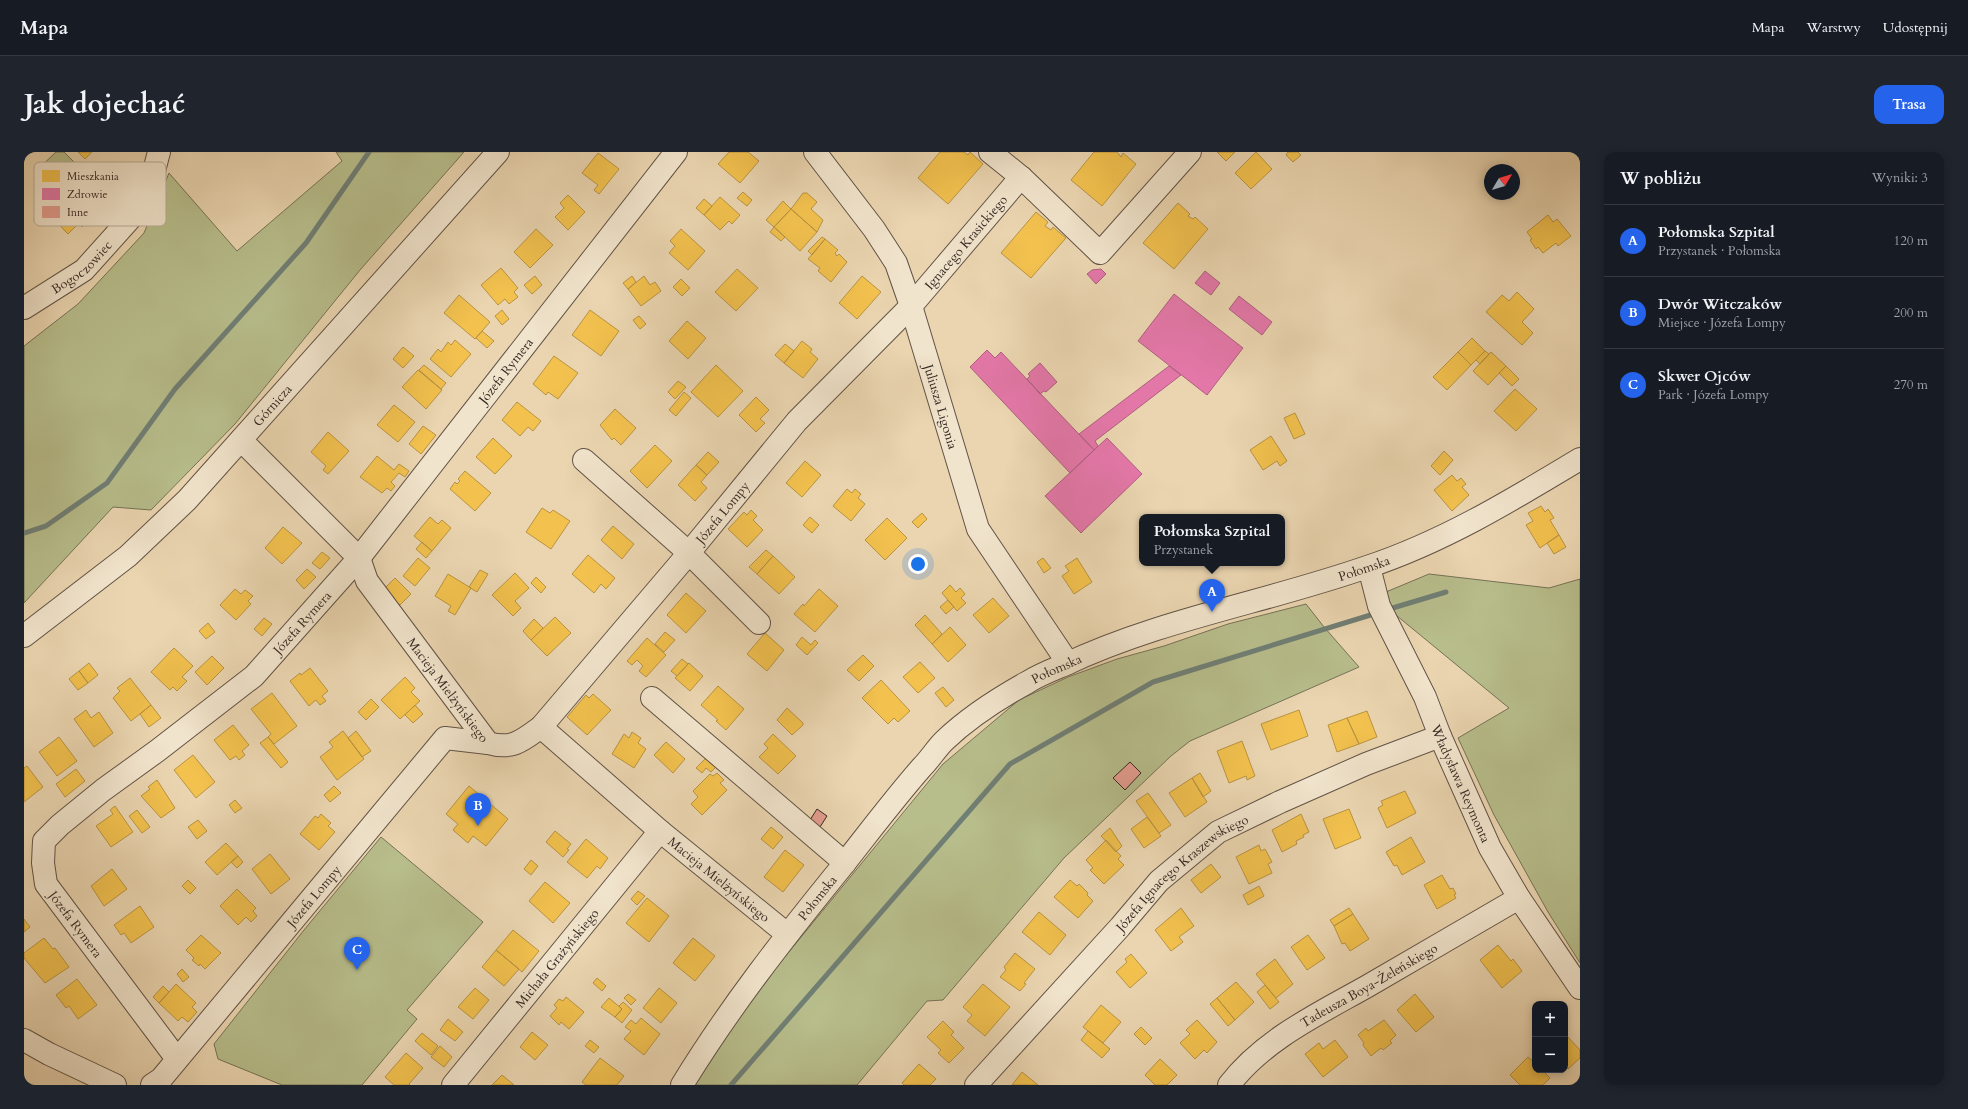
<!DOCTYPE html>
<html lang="pl">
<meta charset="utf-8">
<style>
:root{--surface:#171b24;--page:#20242c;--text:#f1f3f6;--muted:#9ea1a6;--line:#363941;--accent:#2563eb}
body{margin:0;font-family:Cardo,serif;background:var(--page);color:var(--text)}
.controls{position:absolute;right:12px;bottom:12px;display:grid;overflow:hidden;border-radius:8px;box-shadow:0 2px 10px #0003}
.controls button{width:36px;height:36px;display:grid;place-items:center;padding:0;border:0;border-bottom:1px solid var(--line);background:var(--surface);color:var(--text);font:20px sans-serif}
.compass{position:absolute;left:1460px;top:12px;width:36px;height:36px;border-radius:50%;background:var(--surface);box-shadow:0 2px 10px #0003;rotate:52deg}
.you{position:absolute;left:894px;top:412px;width:14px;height:14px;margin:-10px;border:3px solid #fff;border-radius:50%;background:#1a73e8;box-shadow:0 0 0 6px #1a73e833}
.badge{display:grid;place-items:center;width:26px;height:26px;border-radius:50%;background:var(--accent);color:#fff;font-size:13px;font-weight:700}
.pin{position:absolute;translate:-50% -33px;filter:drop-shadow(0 1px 2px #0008)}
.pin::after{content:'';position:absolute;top:21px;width:14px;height:12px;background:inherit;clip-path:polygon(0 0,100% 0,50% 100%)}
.popup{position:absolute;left:1115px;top:362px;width:146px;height:52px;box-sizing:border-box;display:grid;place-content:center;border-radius:8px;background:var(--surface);filter:drop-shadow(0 1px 3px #0005);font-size:13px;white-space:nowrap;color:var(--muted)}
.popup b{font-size:15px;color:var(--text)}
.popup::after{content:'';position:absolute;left:50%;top:100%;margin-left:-8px;border:8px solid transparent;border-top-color:var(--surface)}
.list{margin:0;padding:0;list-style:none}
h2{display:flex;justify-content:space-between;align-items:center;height:52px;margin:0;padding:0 16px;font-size:17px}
h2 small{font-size:13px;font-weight:400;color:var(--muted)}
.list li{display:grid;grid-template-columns:26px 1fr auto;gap:12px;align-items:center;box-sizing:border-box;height:72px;padding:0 16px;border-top:1px solid var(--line)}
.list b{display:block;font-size:15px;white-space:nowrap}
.list p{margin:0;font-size:13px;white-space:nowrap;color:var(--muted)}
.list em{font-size:13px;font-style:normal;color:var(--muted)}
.map{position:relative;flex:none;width:1556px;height:933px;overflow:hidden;border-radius:12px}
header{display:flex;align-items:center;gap:24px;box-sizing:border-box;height:56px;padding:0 20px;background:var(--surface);border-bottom:1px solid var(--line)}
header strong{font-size:19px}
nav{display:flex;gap:22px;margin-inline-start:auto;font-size:14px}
.intro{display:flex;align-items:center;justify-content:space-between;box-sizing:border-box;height:96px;padding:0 24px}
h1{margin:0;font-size:28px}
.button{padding:10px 18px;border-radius:12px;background:var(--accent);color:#fff;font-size:14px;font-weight:700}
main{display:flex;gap:24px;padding:0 24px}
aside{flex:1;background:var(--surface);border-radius:12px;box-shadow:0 2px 10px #0003}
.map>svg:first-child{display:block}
.green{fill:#b7bd8b;stroke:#767257}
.homes{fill:#f2c14e;stroke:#b99341}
.health{fill:#e377a8;stroke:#ae5f80}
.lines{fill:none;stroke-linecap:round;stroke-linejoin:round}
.stream{stroke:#707f75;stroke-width:5}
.building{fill:#e59d90;stroke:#342823}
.minor-casing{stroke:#625346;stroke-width:24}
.minor{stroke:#f1e4cc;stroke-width:22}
.labels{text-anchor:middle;stroke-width:4;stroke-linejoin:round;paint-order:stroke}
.street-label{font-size:13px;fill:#342823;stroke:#f1e4cc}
.key{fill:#f1e4cc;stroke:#b8ac99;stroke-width:1}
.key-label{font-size:11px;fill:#342823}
</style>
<header>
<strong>Mapa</strong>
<nav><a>Mapa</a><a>Warstwy</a><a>Udostępnij</a></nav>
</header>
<div class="intro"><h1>Jak dojechać</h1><a class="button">Trasa</a></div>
<main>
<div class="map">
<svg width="1556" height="933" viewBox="0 0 1556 933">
<rect width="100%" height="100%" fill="#ead5b0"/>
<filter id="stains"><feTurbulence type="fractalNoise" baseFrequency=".005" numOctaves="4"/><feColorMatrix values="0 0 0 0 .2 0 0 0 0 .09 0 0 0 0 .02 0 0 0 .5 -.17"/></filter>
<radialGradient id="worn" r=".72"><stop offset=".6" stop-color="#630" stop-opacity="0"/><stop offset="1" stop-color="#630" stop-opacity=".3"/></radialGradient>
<path class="green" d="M32,0H40L51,11L27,33L13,18Z
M312,0H440L336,118L211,272L127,358L89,355L0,451V194L54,152L120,81L145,21L213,99L318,9Z
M1405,422L1525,436L1556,427V811L1524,760L1470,663L1434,586L1485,556L1350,445Z
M1282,452L1300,475L1335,515L1166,589L1147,604L1040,706L919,848L903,849L833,933H671L732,840L919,612L995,548L1044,525L1093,507L1140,494L1204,472Z
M357,685L459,770L383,858L393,867L338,933H258L194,907L190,892L280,778Z"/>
<path class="homes" d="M54,0H68L61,7Z
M705,0H724L735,9L716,31L694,12Z
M916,0H940L944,3L946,0L959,12L924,52L894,26Z
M1070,0H1093L1097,5L1099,1L1112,12L1078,54L1047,28Z
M1193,0H1211L1202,9Z
M1232,0L1248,17L1227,37L1211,21Z
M1264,0H1274L1277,3L1269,10L1262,3Z
M574,1L595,17L575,42L570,38L574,33L558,21Z
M70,18L90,39L78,50L81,53L77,57L74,53L59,67L62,71L58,75L55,71L44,82L24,61Z
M719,40L728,48L723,54L713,46Z
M779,41H783L793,50L787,57L799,68L793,80L767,57Z
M544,43L561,60L544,78L531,65L540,56L536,51Z
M696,45L716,63L708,72L705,69L696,78L680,63Z
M680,47L688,54L680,63L672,56Z
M759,49L767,57L750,75L742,68Z
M1154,51L1166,62L1164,64L1169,67L1171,65L1184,77L1150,117L1119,91Z
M767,57L793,80L776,99L750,75Z
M1012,60L1024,70L1021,74L1027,78L1029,75L1042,86L1007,126L977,101Z
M1524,63L1529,70L1533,67L1547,84L1534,94L1532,91L1519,101L1514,95L1512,97L1506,88L1508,87L1503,80Z
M750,75L761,85L757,89L746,80Z
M512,77L529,93L506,116L490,100Z
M657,77L681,99L664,118L645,101L651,94L646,89Z
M798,85L801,87L788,103L784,99Z
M801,87L814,98L811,101L813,104L815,102L823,110L807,130L794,119L796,116L784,107Z
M477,116L494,136L490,140L494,145L485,152L481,147L474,153L457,133Z
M713,117L734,136L712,159L691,140Z
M511,124L518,133L508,142L500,133Z
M608,124L612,130L604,137L599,131Z
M620,124L626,133L631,130L637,139L617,154L604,137Z
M838,124L857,140L833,167L815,151Z
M657,127L666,136L658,144L649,135Z
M1493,140L1510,157L1498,170L1509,181L1498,193L1462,160L1478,143L1485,149Z
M435,143L466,170L451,187L420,161Z
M478,158L485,167L478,173L471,164Z
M566,158L595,179L577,204L548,183Z
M615,164L622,172L616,177L609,168Z
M663,169L682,186L664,207L645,189Z
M458,179L470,189L463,196L452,186Z
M1448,186L1461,199L1447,213L1434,200Z
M431,188L447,202L427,225L406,207L414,197L417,200L424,190L427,193Z
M778,189L788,197L786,200L794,207L779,226L760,211Z
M761,192L770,199L760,211L751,203Z
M379,195L390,204L379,216L369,207Z
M1461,199L1465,202L1456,212L1452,208Z
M1434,200L1447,213L1423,238L1409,225Z
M1467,200L1482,214L1464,233L1449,219Z
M530,204L554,221L534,247L524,240L522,243L509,232Z
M400,213L422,231L417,237L395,218Z
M692,213L719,239L694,265L667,240Z
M1482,214L1495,227L1488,234L1475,221Z
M394,218L418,238L402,257L378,235Z
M654,229L662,235L651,247L644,240Z
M1491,237L1513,257L1492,279L1470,259Z
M660,240L667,246L652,264L645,258Z
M732,245L745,258L736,267L741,271L732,280L715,263Z
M493,250L517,269L509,279L504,275L496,284L478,268Z
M370,253L391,270L374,290L353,273Z
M591,257L612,276L597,293L590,286L588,288L576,273Z
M1271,261L1281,282L1270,287L1260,266Z
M399,274L412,283L397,302L385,292Z
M304,280L325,299L304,322L299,318L302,314L287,300Z
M1247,284L1263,309L1256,314L1253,309L1239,318L1226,298Z
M469,286L488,304L471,322L452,305Z
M631,293L648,309L623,336L606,319Z
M1420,299L1429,308L1416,323L1407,314Z
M684,300L695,310L683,323L672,313Z
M353,304L370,318L375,312L385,319L381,325L375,321L367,330L371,334L367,339L363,336L358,341L336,325Z
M781,309L797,323L778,345L762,331Z
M672,313L683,323L677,330L683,336L671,349L654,333Z
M441,319L467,341L451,359L426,337L431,330L433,332L436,329L434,327Z
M1428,323L1433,329L1437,326L1442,332L1438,335L1445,343L1428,359L1410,338Z
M823,337L828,341L831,337L837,342L834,346L841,352L827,369L809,354Z
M1517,354L1521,360L1524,357L1530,366L1526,368L1535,383L1516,396L1502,373L1509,369L1504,361Z
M518,356L526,361L529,358L546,369L527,397L502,380Z
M727,358L733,364L729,368L739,378L723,395L704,377L720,360L723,363Z
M898,361L903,367L894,376L888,370Z
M406,365L414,372L418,368L427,376L408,399L390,384Z
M786,365L795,373L788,381L779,373Z
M863,366L883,386L861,408L841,388Z
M589,374L610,392L598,407L577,388Z
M259,375L278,391L258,412L241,396Z
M1535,383L1542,395L1530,402L1523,391Z
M398,390L408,399L402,406L392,397Z
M742,398L749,404L733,422L725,415Z
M298,400L306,406L296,417L288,411Z
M564,403L591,426L582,437L577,432L570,441L548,422Z
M749,404L771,425L755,442L733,422Z
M394,406L406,416L391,434L379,424Z
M1019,406L1027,416L1020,421L1013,410Z
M1053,406L1068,430L1050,442L1038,424L1045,419L1041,414Z
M283,417L292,425L280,437L272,428Z
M456,418L464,422L453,440L445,435Z
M491,421L505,436L491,449L497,456L489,464L468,443Z
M424,422L447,436L431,463L424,459L427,454L411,444Z
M512,425L522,435L517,441L507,431Z
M371,426L387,442L376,453L360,437Z
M926,433L932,440L936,436L941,442L937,446L942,451L933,459L918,441Z
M211,437L217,442L221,438L229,444L224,449L227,452L212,468L196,453Z
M795,437L814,454L791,480L770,462L779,452L780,454Z
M662,441L682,459L662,481L643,463Z
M969,446L985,464L965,481L949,463Z
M924,448L930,455L922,462L916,455Z
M901,463L918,482L908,492L891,473Z
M531,465L547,481L523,504L507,488Z
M240,466L248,472L238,484L230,477Z
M510,467L519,476L507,488L499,479Z
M184,471L191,480L182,487L175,479Z
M926,475L942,493L924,510L908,492Z
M641,480L651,488L640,500L631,492Z
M741,481L760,498L743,519L723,502Z
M778,485L787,493L791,488L794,491L783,503L772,493Z
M623,486L642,503L622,525L615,519L619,514L613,508L608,513L603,509Z
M150,496L169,514L158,525L163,529L153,539L149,535L146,538L127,520Z
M839,503L850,514L835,529L823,518Z
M188,504L200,516L183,533L171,520Z
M658,507L664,512L653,524L647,519Z
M896,510L911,526L894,541L879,525Z
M65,511L74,523L64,531L55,519Z
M665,511L679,524L666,539L651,526Z
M286,516L304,539L298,544L302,549L296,553L292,548L285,554L266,529L276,521L277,523Z
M55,519L64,531L54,538L45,527Z
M381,525L391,536L387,540L396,549L376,567L357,548Z
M106,526L127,553L107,569L89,546L96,539L93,536Z
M857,528L886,559L874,570L870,566L864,572L838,546Z
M694,534L720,557L702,578L692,569L694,568L677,553Z
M919,535L930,548L922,555L911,541Z
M248,541L273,574L250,592L244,585L247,582L227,557Z
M569,542L587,558L563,583L543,565L562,543L565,546Z
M347,547L355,555L342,568L334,560Z
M127,553L137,566L125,575L116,562Z
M391,553L399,562L389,571L381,563Z
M763,556L779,571V573L768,583L753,568Z
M62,558L67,566L75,560L89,581L70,595L50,567Z
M1275,558L1284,584L1247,598L1237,572Z
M1343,559L1353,585L1335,592L1323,566Z
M1323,566L1335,592L1313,600L1304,573Z
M209,573L225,593L218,599L221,603L215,608L212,604L206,608L190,588Z
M319,579L340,607L313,628L296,605L309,595L305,590Z
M332,579L347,599L338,605L324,586Z
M608,580L617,586L614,591L622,597L610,616L588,602L600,582L605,586Z
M749,582L772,604L754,622L735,605L744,596L740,592Z
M35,585L53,609L33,624L15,600Z
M244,585L264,610L257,616L236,591Z
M1218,589L1231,624L1223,628L1222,624L1205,631L1193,599Z
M642,590L661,607L649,621L630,603Z
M169,603L191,630L172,646L150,618Z
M682,606L692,615L687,620L682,616L678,621L672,616Z
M3,614L19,635L0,650V616Z
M52,617L61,629L41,645L32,632Z
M693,621L700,628L696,631L703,638L678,663L667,652L674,645L669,639L686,622L689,624Z
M1176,621L1187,639L1179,645L1168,626Z
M1168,626L1183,650L1161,665L1145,641Z
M133,628L151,656L137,666L117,644L126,637L124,635Z
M310,634L317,641L306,650L300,643Z
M445,634L484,667L462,694L449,684L444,691L429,678L434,672L422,662Z
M1381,639L1392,661L1363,676L1354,656L1359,653L1357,649Z
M1124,641L1147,673L1135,681L1112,649Z
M211,648L218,656L211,661L205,653Z
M91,654L109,680L87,695L72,674L89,662L86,658Z
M1325,657L1337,686L1311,697L1299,667Z
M113,658L126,675L118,681L105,664Z
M297,662L307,671L304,674L311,680L295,698L276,682L291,664L294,666Z
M1277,662L1285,680L1279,683L1280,685L1272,689L1273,692L1258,700L1248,678Z
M1123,665L1137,684L1120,696L1107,677Z
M174,668L183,679L173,687L164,675Z
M747,675L759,685L749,697L737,687Z
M1086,676L1098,694L1092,700L1077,684Z
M531,679L547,692L543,697L545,698L539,705L522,690Z
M1387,685L1401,710L1378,723L1373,713L1370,714L1362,700Z
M562,687L584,706L576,717L573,714L563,726L543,710Z
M1082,688L1097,704L1094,707L1100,713L1080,732L1066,718L1069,716L1062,708Z
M202,691L214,704L193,723L181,710Z
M1235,693L1237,699L1241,697L1248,710L1244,712L1248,721L1225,732L1212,705Z
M761,698L780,713L759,740L740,725Z
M246,702L266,727L247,742L228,717Z
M214,704L219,710L213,716L207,710Z
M507,708L514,714L507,723L500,717Z
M1187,712L1197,725L1177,741L1167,728Z
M88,717L103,737L80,754L67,734Z
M1418,723L1426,737L1429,736L1432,742L1430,743L1432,746L1413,757L1400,733Z
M164,728L172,736L166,742L158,734Z
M1046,728L1053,734L1055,732L1064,741L1063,743L1069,749L1054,766L1030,745Z
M521,730L546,751L529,771L505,749Z
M1235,734L1240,744L1224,753L1219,743Z
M213,737L232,756L229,759L233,764L227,770L222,765L214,773L196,754Z
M614,739L621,744L613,753L607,747Z
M623,746L645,764L625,790L602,771Z
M116,754L130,775L107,791L100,781L97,783L90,773Z
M1157,756L1170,774L1155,785L1159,790L1147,799L1131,778Z
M1325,756L1329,762L1310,774L1306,768Z
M1015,760L1042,783L1026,803L998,780Z
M1329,762L1345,787L1326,799L1321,791L1318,792L1310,774Z
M0,767L6,775L0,780Z
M489,778L515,799L498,820L472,798Z
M177,783L197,801L181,817L176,812L175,814L168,808L170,806L162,798Z
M1284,783L1301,806L1283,818L1267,795Z
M20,786L29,797L31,796L45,815L21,831L0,806V801Z
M669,786L691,804L671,829L649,811Z
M1474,793L1487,809L1489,807L1498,819L1478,836L1456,808Z
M472,798L495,817L480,834L458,815Z
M991,801L1011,817L1000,831L1002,832L996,839L976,825L982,818L980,815Z
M1107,802L1123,821L1106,836L1092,820L1103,810L1101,807Z
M1251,807L1269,832L1252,846L1232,822Z
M158,817L165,825L159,830L153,822Z
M573,826L582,834L578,839L569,831Z
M53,827L73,853L54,867L45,854L42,856L32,843Z
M1212,830L1230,850L1211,868L1193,846Z
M152,832L172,851L168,855L173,860L164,870L158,865L154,869L135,851Z
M959,832L986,855L961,884L943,869L948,863L939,855Z
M1241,833L1255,850L1246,857L1233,840Z
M139,834L145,840L135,851L129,845Z
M451,836L465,848L449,867L434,855Z
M635,836L653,851L637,871L619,856Z
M604,842L612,848L607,853L600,846Z
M1391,842L1410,865L1392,880L1373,858Z
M542,845L560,860L545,877L537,870L535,873L526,864L533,856L530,853L535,847L539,849Z
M585,846L598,857L591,865L577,855Z
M1193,846L1211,868L1204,874L1186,852Z
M599,850L608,858L598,871L591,865L598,857L595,854Z
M1077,853L1097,870L1079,891L1059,875Z
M617,866L636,882L620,903L600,887L607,879L601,875L607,868L612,872Z
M424,867L439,880L431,889L416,878Z
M1173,868L1193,890L1183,901L1180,898L1171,907L1156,891L1166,882L1162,878Z
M1360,868L1372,883L1366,889L1368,891L1359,898L1357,896L1347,904L1339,893L1340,891L1334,883L1342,876L1344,879Z
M919,869L930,880L927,883L940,896L925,911L914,901L917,898L903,885Z
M1117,875L1128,886L1121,893L1110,882Z
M1064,879L1086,897L1078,906L1057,888Z
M508,880L524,893L511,908L496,895Z
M398,881L414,894L407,903L391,889Z
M1541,882L1556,898V906L1544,917L1541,914Z
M566,888L575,895L570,901L561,894Z
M1311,888L1324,905L1299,925L1281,902L1295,891L1299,897Z
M416,894L428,905L420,915L407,905Z
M382,901L399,916L385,932L386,933H370L361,925Z
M1504,905L1511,911V918H1518L1526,926L1519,933H1496L1486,923Z
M576,906L600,924L593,933H562L558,930Z
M1136,907L1153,923L1143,933H1131L1121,923Z
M895,912L912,927L906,933H880L878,931Z
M998,920L1014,933H988Z
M478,923L490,933H468Z"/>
<path class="health" d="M1077,117L1082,122L1072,132L1063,122L1068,118Z
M1181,119L1196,131L1187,143L1171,131Z
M1150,142L1219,196L1183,243L1114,189Z
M1215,144L1248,170L1238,183L1205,157Z
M963,198L971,206L977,200L1070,298L1046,321L946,215Z
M1016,211L1033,230L1022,240L1020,239L1016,242L1003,227L1006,224L1004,222Z
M1145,214L1157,223L1071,289L1074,294L1070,298L1055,282Z
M1083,286L1118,322L1057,381L1021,344Z"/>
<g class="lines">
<path class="stream" d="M0,381L22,374L83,331L151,237L282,91L345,0
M1362,458L1422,440
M707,933L986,612L1129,530L1353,461"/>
</g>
<path class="building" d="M1106,610L1117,621L1101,638L1089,626Z
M793,657L803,664L796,675L786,668Z"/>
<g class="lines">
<g class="minor-casing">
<g id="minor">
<path id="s1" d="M791,0L850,77L872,111L887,154L954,377L1044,511"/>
<path d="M966,0L997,25L1076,101L1166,0"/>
<path id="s2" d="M0,156L60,118L122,49L135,0"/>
<path id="s3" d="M217,288L335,406L343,429L464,591C488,598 498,589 517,575L636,679L763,782"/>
<path d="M560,308L665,401L735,471"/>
<path id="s4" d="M1345,415L1355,454L1401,545L1416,584L1466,696L1495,746L1556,836"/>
<path id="s5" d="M0,484L104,404L163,348L474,0"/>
<path d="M628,546L821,711"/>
<path id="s6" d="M517,575L659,408L773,269L887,154L997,25"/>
<path d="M0,888L25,902L91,933"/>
<path id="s7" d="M153,907L22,732L19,711L20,689L36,673L79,638L133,599L230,524L335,406L652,0"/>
<path id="s8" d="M128,933L137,927L421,586L464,591"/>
<path id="s9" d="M429,933L636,679"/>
<path id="s10" d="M658,933C705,856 760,786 816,717C843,683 869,648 898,615C906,607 912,597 920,589C944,566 975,546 1004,530C1015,523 1028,518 1040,513C1137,467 1243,450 1343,415C1419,390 1488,348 1556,307"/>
<path id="s11" d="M952,933L1096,775L1135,729L1194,680L1256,650L1342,612L1416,584"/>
<path id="s12" d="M1205,933C1239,888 1294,862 1342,835C1393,805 1444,776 1495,746"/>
</g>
</g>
<use href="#minor" class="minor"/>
</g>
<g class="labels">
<g class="street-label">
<text dy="5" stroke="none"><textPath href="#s6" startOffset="645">Ignacego Krasickiego</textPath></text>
<text dy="5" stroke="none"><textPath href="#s2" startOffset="71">Bogoczowiec</textPath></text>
<text dy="5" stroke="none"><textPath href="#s7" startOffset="925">Józefa Rymera</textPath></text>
<text dy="5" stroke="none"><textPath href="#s5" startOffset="340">Górnicza</textPath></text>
<text dy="5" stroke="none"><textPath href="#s1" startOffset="288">Juliusza Ligonia</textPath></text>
<text dy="5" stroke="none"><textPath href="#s6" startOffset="281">Józefa Lompy</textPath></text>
<text dy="5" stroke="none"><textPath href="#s10" startOffset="891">Połomska</textPath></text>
<text dy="5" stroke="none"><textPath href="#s7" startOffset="601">Józefa Rymera</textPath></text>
<text dy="5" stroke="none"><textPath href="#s10" startOffset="567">Połomska</textPath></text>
<text dy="5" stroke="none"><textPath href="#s3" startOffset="327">Macieja Mielżyńskiego</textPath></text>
<text dy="5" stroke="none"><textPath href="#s4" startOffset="236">Władysława Reymonta</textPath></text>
<text dy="5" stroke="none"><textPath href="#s11" startOffset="297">Józefa Ignacego Kraszewskiego</textPath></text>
<text dy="5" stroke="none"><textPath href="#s3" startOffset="686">Macieja Mielżyńskiego</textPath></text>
<text dy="5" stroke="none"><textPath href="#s8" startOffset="249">Józefa Lompy</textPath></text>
<text dy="5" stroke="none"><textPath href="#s10" startOffset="231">Połomska</textPath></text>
<text transform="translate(52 772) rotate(53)" y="5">Józefa Rymera</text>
<text dy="5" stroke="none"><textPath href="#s9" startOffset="164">Michała Grażyńskiego</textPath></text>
<text dy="5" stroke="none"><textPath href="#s12" startOffset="173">Tadeusza Boya-Żeleńskiego</textPath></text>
</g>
</g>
<rect x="10" y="10" width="132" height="64" rx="6" class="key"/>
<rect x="18" y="18" width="18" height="12" fill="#f2c14e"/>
<rect x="18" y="36" width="18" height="12" fill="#e377a8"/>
<rect x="18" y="54" width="18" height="12" fill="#e59d90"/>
<g class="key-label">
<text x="43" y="28">Mieszkania</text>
<text x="43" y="46">Zdrowie</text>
<text x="43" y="64">Inne</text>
</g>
<rect width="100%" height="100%" filter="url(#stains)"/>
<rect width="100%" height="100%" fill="url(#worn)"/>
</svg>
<div class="controls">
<button>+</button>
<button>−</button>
</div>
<svg class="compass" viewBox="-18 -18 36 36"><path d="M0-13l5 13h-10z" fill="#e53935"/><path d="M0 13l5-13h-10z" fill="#9ea1a6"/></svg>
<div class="you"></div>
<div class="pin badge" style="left:1188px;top:460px">A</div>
<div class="popup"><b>Połomska Szpital</b>Przystanek</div>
<div class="pin badge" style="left:454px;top:674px">B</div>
<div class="pin badge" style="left:333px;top:818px">C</div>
</div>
<aside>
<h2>W pobliżu<small>Wyniki: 3</small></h2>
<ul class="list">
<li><span class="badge">A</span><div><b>Połomska Szpital</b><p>Przystanek · Połomska</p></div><em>120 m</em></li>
<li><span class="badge">B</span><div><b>Dwór Witczaków</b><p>Miejsce · Józefa Lompy</p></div><em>200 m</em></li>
<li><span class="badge">C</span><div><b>Skwer Ojców</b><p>Park · Józefa Lompy</p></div><em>270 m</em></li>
</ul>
</aside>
</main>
